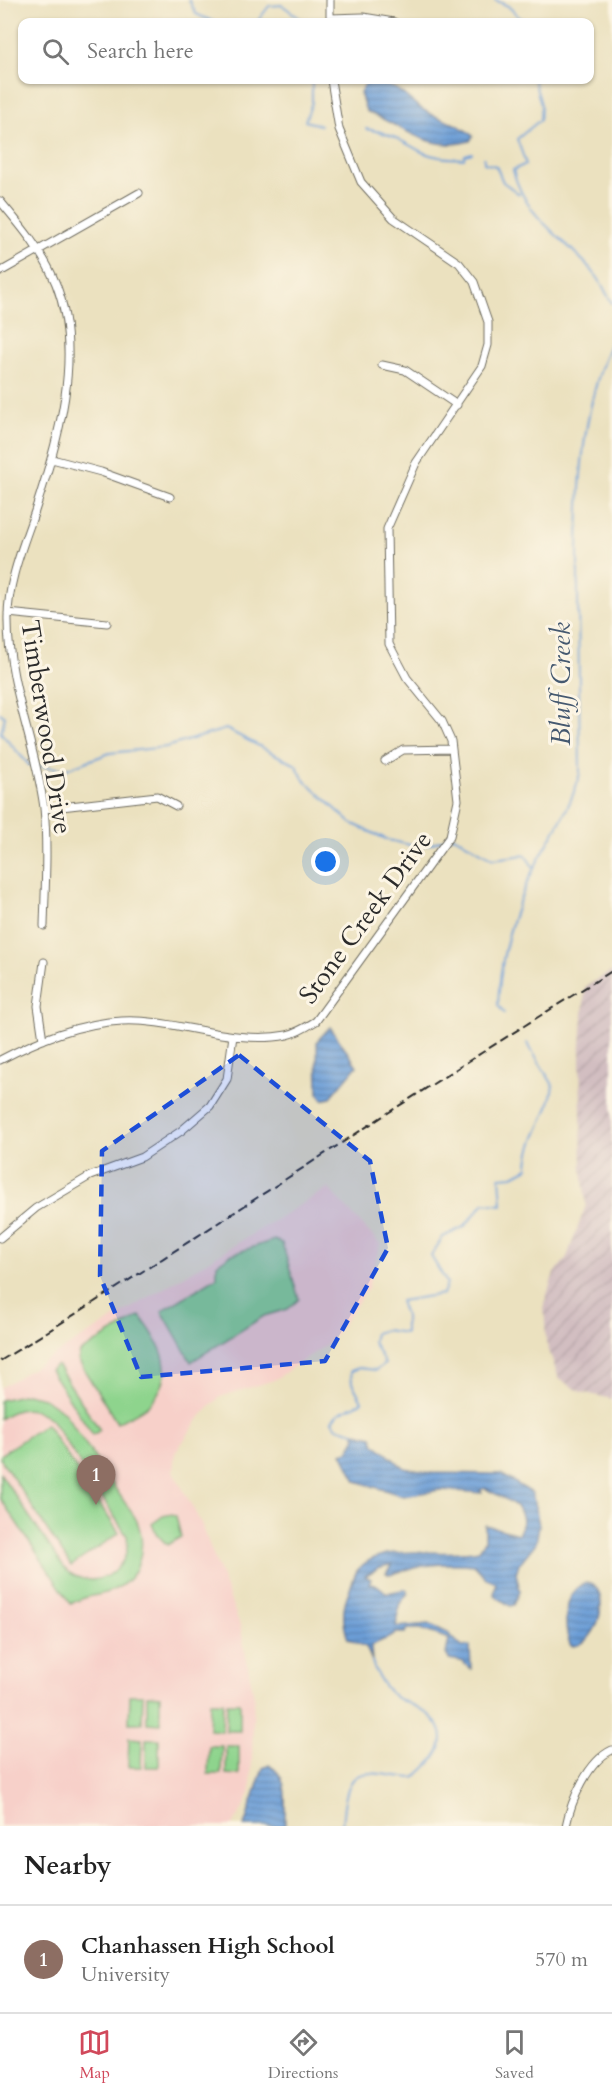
<!DOCTYPE html>
<style>
:root{--surface:#fff;--page:#f6f6f6;--text:#222;--muted:#767676;--line:#e0e0e0;--accent:#d1495b}
body{margin:0;font-family:Cardo,serif;background:var(--page);color:var(--text)}
.you{position:absolute;left:326px;top:862px;width:21px;height:21px;margin:-15px;border:4px solid #fff;border-radius:50%;background:#1a73e8;box-shadow:0 0 0 9px #1a73e833}
.badge{display:grid;place-items:center;width:39px;height:39px;border-radius:50%;background:var(--accent);color:#fff;font-size:20px;font-weight:700}
.pin{position:absolute;translate:-50% -50px;filter:drop-shadow(0 2px 3px #0008)}
.pin::after{content:'';position:absolute;top:32px;width:21px;height:18px;background:inherit;clip-path:polygon(0 0,100% 0,50% 100%)}
.list{margin:0;padding:0;list-style:none}
h2{display:flex;justify-content:space-between;align-items:center;height:78px;margin:0;padding:0 24px;font-size:26px}
h2 small{font-size:20px;font-weight:400;color:var(--muted)}
.list li{display:grid;grid-template-columns:39px 1fr auto;gap:18px;align-items:center;box-sizing:border-box;height:108px;padding:0 24px;border-top:2px solid var(--line)}
.list b{display:block;font-size:22px;white-space:nowrap}
.list p{margin:0;font-size:20px;white-space:nowrap;color:var(--muted)}
.list em{font-size:20px;font-style:normal;color:var(--muted)}
.icon{flex:none;width:33px;height:33px;fill:none;stroke:currentColor;stroke-width:2;stroke-linecap:round;stroke-linejoin:round}
.map{position:relative;flex:none;width:612px;height:1826px;overflow:hidden}
.search{position:absolute;background:var(--surface);box-shadow:0 2px 4px #0004;left:18px;right:18px;top:18px;height:66px;display:flex;align-items:center;gap:15px;box-sizing:border-box;padding:0 21px;border-radius:12px;color:var(--muted);font-size:22px}
.sheet{height:186px;background:var(--surface)}
nav{display:flex;justify-content:space-around;align-items:center;box-sizing:border-box;height:84px;border-top:2px solid var(--line);background:var(--surface);font-size:16px;color:var(--muted)}
nav a{display:grid;justify-items:center;gap:3px}
nav .on{color:var(--accent)}
.map>svg:first-child{display:block}
.built{fill:#f7d0c9}
.industrial{fill:url(#industrial-furrows)}
.garden{fill:#8ed48d;stroke:#5c805c;stroke-width:1.5}
.water{fill:url(#water-rules);stroke:#4c6481;stroke-width:1.5}
.lines{fill:none;stroke-linecap:round;stroke-linejoin:round}
.stream{stroke:#6c9ed7;stroke-width:2}
.minor-casing{stroke:#6e6b5f;stroke-width:9}
.minor{stroke:#fff;stroke-width:7}
.rail{stroke:#2b2b2b;stroke-width:2;stroke-dasharray:9 4.5;stroke-linecap:butt}
.marked{fill:#1d4ed8;fill-opacity:0.2;stroke:#1d4ed8;stroke-width:4.5;stroke-dasharray:12 8;stroke-linejoin:round}
.labels{text-anchor:middle;stroke-width:6;stroke-linejoin:round;paint-order:stroke}
.street-label{font-size:26px;fill:#2b2b2b;stroke:#fcf5e5}
.water-label{font-size:27px;font-style:italic;fill:#455970;stroke:#fcf5e5}
</style>
<div class="map">
<svg width="612" height="1826" viewBox="0 0 612 1826">
<defs>
<pattern id="industrial-furrows" width="10" height="10" patternUnits="userSpaceOnUse" patternTransform="scale(1.5)"><rect width="10" height="10" fill="#d2bec1"/><path d="M-1 1l2-2M0 10L10 0M9 11l2-2" fill="none" stroke="#b4a3a6"/></pattern>
<pattern id="water-rules" width="6" height="5" patternUnits="userSpaceOnUse" patternTransform="scale(1.5)"><rect width="6" height="5" fill="#6c9ed7"/><path d="M0 2.5h6" fill="none" stroke="#5981af"/></pattern>
</defs>
<rect width="100%" height="100%" fill="#fcf5e5"/>
<filter id="ink" filterUnits="userSpaceOnUse"><feTurbulence type="fractalNoise" baseFrequency=".0167" numOctaves="2"/><feDisplacementMap in="SourceGraphic" scale="12" xChannelSelector="R" yChannelSelector="G"/><feConvolveMatrix kernelMatrix="1 2 1 2 8 2 1 2 1" color-interpolation-filters="sRGB"/></filter>
<filter id="wash" filterUnits="userSpaceOnUse"><feTurbulence type="fractalNoise" baseFrequency=".008" numOctaves="4" result="noise"/><feDisplacementMap in="SourceGraphic" scale="24" xChannelSelector="R" yChannelSelector="G"/><feGaussianBlur stdDeviation="1.35" result="paint"/><feColorMatrix in="noise" values="0 0 0 0 0 0 0 0 0 0 0 0 0 0 0 0 0 1.4 0 .05"/><feComposite in="paint" operator="in"/></filter>
<g filter="url(#wash)">
<rect width="100%" height="100%" fill="#ebe1bf"/>
<path class="built" d="M328,1188L380,1244L368,1288L329,1343L274,1380L220,1397L200,1417L175,1453L173,1471L201,1523L240,1625L254,1697L251,1790L246,1803L232,1826H0V1388Z"/>
<path class="industrial" d="M612,971V1399L581,1392L559,1379L546,1342L544,1304L553,1276L567,1257L586,1205L582,1170L580,1058L585,987Z"/>
<path class="garden" d="M274,1240L282,1243L299,1299L288,1309L264,1316L191,1362L162,1311L217,1277V1264L230,1255Z
M140,1316C161,1343 179,1374 150,1403C142,1412 127,1417 117,1423L78,1360L80,1352Z
M57,1365L100,1430L93,1435L50,1370Z
M26,1394L44,1398L64,1412L136,1519C147,1543 142,1577 115,1589C98,1598 88,1593 71,1604L0,1498V1473L65,1569C92,1594 132,1572 127,1536L51,1419C34,1406 17,1406 0,1419V1400Z
M46,1424L119,1533L71,1566L0,1458V1455Z
M172,1514L176,1516L181,1537L167,1545L156,1533L152,1524L163,1516Z
M130,1695H143L142,1723H129Z
M147,1695L160,1696V1724L147,1723Z
M210,1702H223L222,1731L209,1730Z
M227,1703H240V1731H226Z
M129,1738L142,1739L141,1767H128Z
M146,1739H159V1767H146Z
M209,1746H222L221,1774H208Z
M226,1746H239V1775L226,1774Z"/>
<path class="water" d="M371,82C405,86 402,98 427,112C443,121 459,123 473,136L470,141C429,153 402,126 366,111L360,93L365,84Z
M330,1027L357,1066L330,1098L323,1100L318,1093L317,1041Z
M353,1432L372,1437L375,1444L404,1468L432,1473L501,1474L532,1493L539,1525L536,1543L519,1564L516,1573L520,1591L514,1605L510,1606L494,1595L496,1583L487,1579L474,1565C446,1562 416,1565 390,1575L386,1573L392,1564L378,1568L365,1576L371,1579L369,1584L377,1585L387,1593L406,1589L408,1593L399,1605L396,1627L429,1624L448,1633L462,1647L470,1646L471,1669L461,1661L449,1659L446,1654L449,1639L420,1629H408L405,1633H396C389,1641 378,1639 371,1647L372,1661L366,1647L348,1639C342,1622 342,1605 350,1589C352,1583 354,1576 357,1571C381,1539 445,1559 479,1550L485,1541V1525L518,1534C535,1507 502,1499 485,1488L480,1490L482,1493L441,1490L403,1496L356,1481L342,1453L348,1451L356,1438Z
M586,1583L593,1584C612,1601 594,1648 571,1646C562,1629 564,1589 586,1583Z
M269,1765C291,1778 284,1803 285,1826H244L263,1768Z"/>
<g class="lines">
<path class="stream" d="M189,0L196,14L214,22
M495,0L508,6L524,22
M257,22L269,6L282,5L305,22
M312,80V102L305,121L320,125
M534,80L541,105L540,120L517,139L526,164L513,170C526,222 569,239 598,278C603,286 607,295 612,303
M366,129C389,132 403,142 422,152C435,158 450,158 464,159L465,155L472,153
M484,158V163L496,166L503,182L519,194
M0,713L5,717L1,733L29,765L66,769L110,753L166,747L226,729L296,765L304,780L351,823L388,840L419,847L446,839
M451,837L454,836L493,859L525,855L534,868
M504,1013L498,1005C500,957 512,912 534,868C551,836 571,809 580,773C579,715 579,658 578,600C578,513 576,421 612,340
M354,1432L336,1427L332,1421C340,1408 352,1410 362,1401L352,1383L351,1371L359,1368L376,1370L385,1364L373,1342L375,1333L385,1330L405,1333V1316L400,1301L443,1294L447,1283L431,1256L443,1237L464,1227L484,1203L502,1205L500,1177L513,1176L528,1168C528,1139 550,1116 553,1085L527,1043
M342,1826C347,1759 360,1773 414,1778C439,1758 457,1735 424,1711C415,1705 403,1703 394,1696C384,1688 375,1673 372,1661"/>
</g>
</g>
<g filter="url(#ink)">
<g class="lines">
<g class="minor-casing">
<path id="minor" d="M330,18L363,17L394,22
M330,22V0
M0,201C22,227 43,252 56,284C84,356 58,441 35,511C23,546 7,583 8,621C8,685 36,745 44,808C48,847 45,888 44,926
M0,272L139,193
M382,365L405,370L457,405
M52,459L101,472L170,497
M8,613L107,623
M385,761L403,750L452,749
M44,809L157,796L176,806
M43,1040L38,1006L44,962
M0,1060C38,1040 79,1023 122,1021C174,1018 233,1046 287,1035C297,1033 308,1026 316,1021L450,836L458,800L451,741L442,721L407,678L389,644L387,529L416,463L482,366L488,345V322L474,282L459,263L393,218L361,182L339,129L331,80
M0,1238L36,1208L90,1176L142,1157L181,1131L210,1106L227,1079L233,1036
M566,1826C571,1801 588,1761 612,1750"/>
</g>
<use href="#minor" class="minor"/>
<path class="rail" d="M0,1361C206,1234 406,1098 612,971"/>
</g>
</g>
<path class="marked" d="M239,1055L370,1161L388,1248L325,1361L141,1377L100,1276L102,1151Z"/>
<g class="labels">
<g class="street-label">
<text transform="translate(47 727) rotate(81)" y="9">Timberwood Drive</text>
<text transform="translate(365 917) rotate(-54)" y="9">Stone Creek Drive</text>
</g>
<g class="water-label">
<text transform="translate(561 684) rotate(-90)" y="9">Bluff Creek</text>
</g>
</g>
</svg>
<div class="you"></div>
<div class="pin badge" style="left:96px;top:1505px;background:#8d6e63">1</div>
<div class="search"><svg class="icon" aria-label="search" viewBox="0 0 24 24"><circle cx="10" cy="10" r="6"/><path d="M15 15l6 6"/></svg>Search here</div>
</div>
<section class="sheet">
<h2>Nearby<small></small></h2>
<ul class="list">
<li><span class="badge" style="background:#8d6e63">1</span><div><b>Chanhassen High School</b><p>University</p></div><em>570 m</em></li>
</ul>
</section>
<nav>
<a class="on"><svg class="icon" aria-label="map" viewBox="0 0 24 24"><path d="M3 6l6-2 6 2 6-2v14l-6 2-6-2-6 2zM9 4v14M15 6v14"/></svg>Map</a>
<a><svg class="icon" aria-label="directions" viewBox="0 0 24 24"><path d="M12 3l9 9-9 9-9-9zM9 14v-3h6M13 9l2 2-2 2"/></svg>Directions</a>
<a><svg class="icon" aria-label="saved" viewBox="0 0 24 24"><path d="M7 4h10v16l-5-4-5 4z"/></svg>Saved</a>
</nav>
